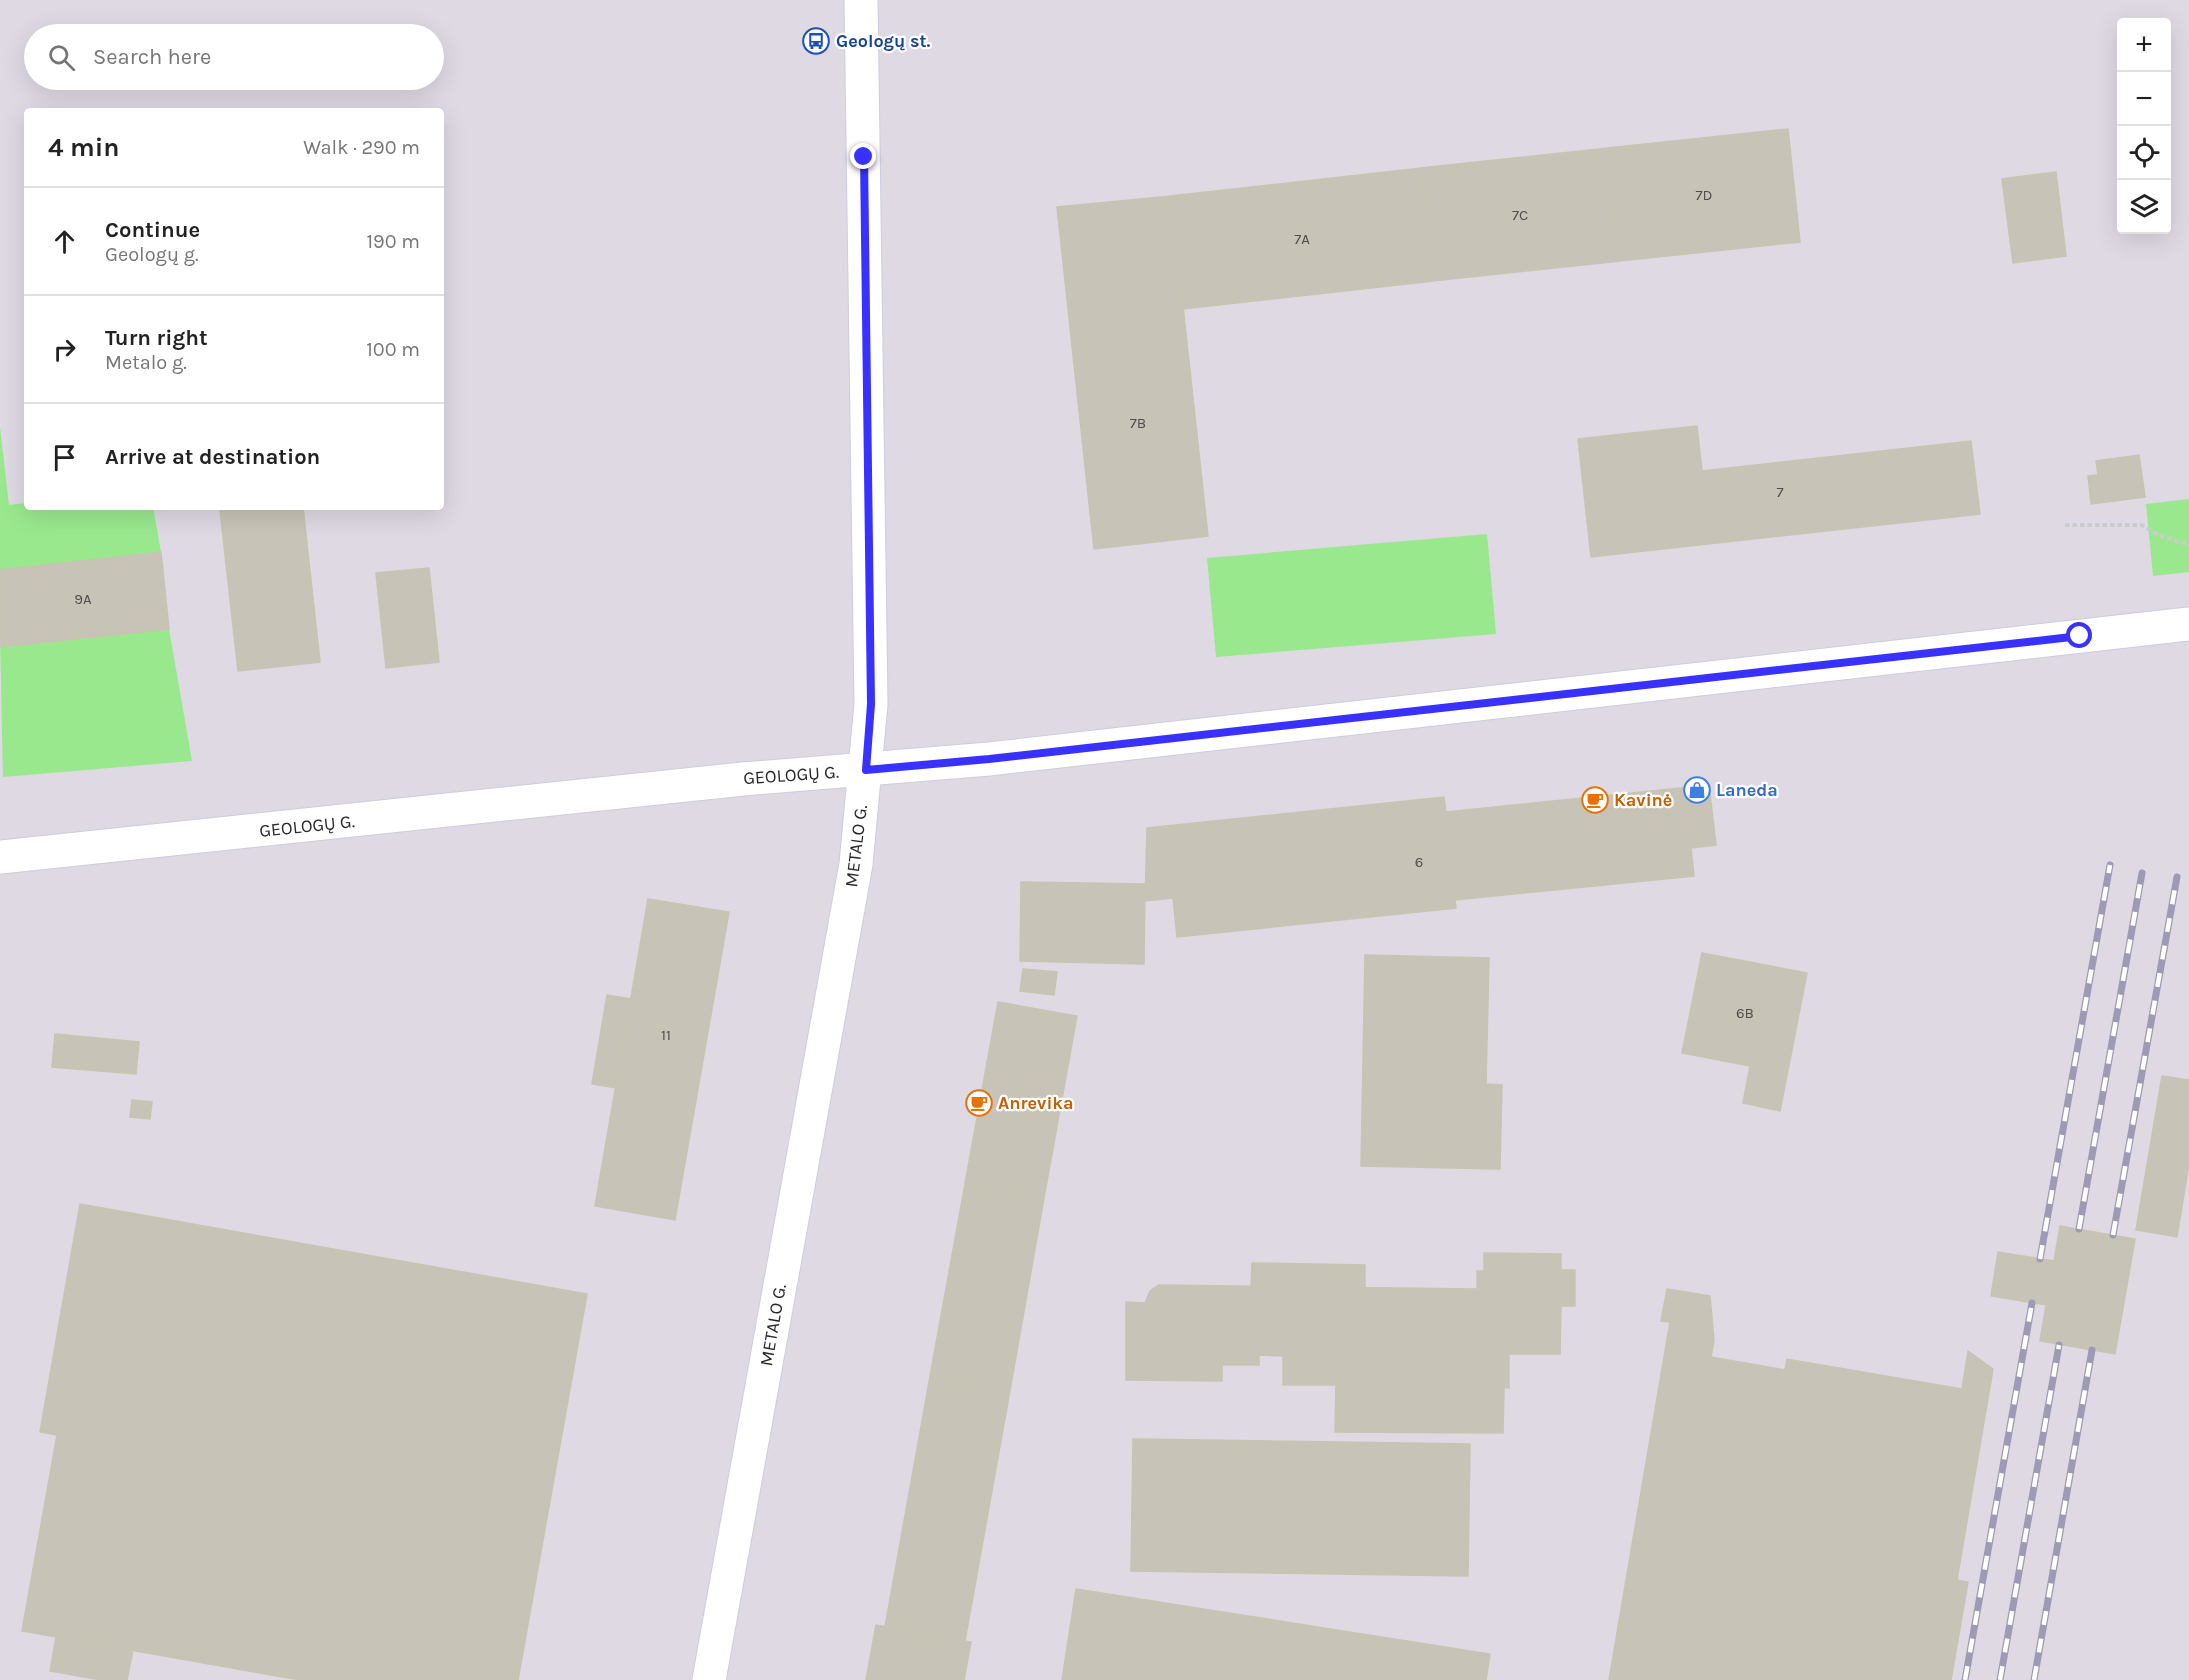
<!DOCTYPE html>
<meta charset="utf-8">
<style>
:root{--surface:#fff;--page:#f6f6f6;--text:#222;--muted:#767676;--line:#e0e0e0}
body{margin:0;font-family:Karla,sans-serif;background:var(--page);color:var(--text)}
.controls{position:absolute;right:18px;top:18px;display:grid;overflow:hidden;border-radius:6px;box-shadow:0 6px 24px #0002}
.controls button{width:54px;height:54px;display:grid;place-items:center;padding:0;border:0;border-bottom:2px solid var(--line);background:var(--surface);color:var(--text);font:30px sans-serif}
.stop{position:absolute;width:18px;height:18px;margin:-14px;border:4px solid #3831ff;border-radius:50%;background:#fff}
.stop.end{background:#3831ff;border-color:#fff;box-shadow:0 2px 6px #0008}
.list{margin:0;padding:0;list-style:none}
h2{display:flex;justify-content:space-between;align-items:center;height:78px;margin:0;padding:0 24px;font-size:26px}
h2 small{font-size:20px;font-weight:400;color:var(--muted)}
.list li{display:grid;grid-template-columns:39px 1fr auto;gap:18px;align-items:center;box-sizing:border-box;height:108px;padding:0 24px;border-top:2px solid var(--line)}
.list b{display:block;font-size:22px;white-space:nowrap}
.list p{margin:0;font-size:20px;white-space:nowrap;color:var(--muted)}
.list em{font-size:20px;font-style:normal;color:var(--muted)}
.icon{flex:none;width:33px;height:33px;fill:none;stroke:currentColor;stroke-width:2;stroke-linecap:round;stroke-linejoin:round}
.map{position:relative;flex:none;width:2189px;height:1680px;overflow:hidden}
.search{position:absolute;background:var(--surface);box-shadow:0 6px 24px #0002;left:24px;top:24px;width:420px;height:66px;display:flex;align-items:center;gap:15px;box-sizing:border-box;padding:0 21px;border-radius:33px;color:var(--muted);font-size:22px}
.panel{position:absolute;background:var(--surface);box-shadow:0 6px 24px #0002;left:24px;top:108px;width:420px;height:402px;border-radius:6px}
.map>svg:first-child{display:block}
.industrial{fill:#ded9e3;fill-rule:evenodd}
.green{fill:#99e88e}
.building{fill:#c7c4b7;stroke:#c7c4b1;stroke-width:1.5}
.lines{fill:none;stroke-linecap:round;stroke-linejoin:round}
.street-casing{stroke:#cdcce2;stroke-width:35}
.path{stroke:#cbcbcb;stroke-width:4;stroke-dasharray:4.5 3;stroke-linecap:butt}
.street{stroke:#fff;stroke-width:33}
.rail-casing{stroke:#9c9ab4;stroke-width:7}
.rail{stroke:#fff;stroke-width:4.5;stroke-dasharray:14;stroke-linecap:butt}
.route{stroke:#3831ff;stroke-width:8}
.labels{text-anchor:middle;stroke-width:4.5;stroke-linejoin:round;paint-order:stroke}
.number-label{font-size:15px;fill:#4f4e4b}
.transit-label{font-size:18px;font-weight:bold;fill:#164399;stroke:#fff;text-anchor:start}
.street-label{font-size:18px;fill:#272727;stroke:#fff}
.shop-label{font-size:18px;font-weight:bold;fill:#366cbe;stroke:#fff;text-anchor:start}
.food-label{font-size:18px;font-weight:bold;fill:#c56008;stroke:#fff;text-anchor:start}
</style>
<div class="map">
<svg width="2189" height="1680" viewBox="0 0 2189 1680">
<rect width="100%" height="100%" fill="#ece7d7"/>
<path class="industrial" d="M0,0H2189V1680H0ZM2122,22H2166V230H2122ZM34,34H434V80H34ZM27,111H441V507H27Z"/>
<path class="green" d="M0,427L9,505L27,503V507H153L161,552L0,570Z
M2189,499V572L2153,576L2146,504Z
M1487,534L1496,634L1216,657L1207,558Z
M169,629L192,761L3,777L0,639L1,647Z"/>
<path class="building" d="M1788,129L1800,242L1620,261L1608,148Z
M1608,148L1620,261L1433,281L1421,168Z
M1421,168L1433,281L1183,309L1171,196Z
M2056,172L2066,256L2013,263L2002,179Z
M1171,196L1208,536L1094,549L1057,207Z
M1697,426L1702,471L1971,441L1980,514L1591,557L1578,439Z
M2139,455L2145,497L2091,504L2088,476L2098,475L2096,461Z
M246,507H303L320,662L238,671L220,510Z
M161,552L169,629L1,647L0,570Z
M429,568L439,662L386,668L376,573Z
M1709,785L1716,845L1691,848L1694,876L1455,900L1456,908L1177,937L1173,898L1145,901L1147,828L1444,797L1446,812Z
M1021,882L1145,884L1144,964L1020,961Z
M648,899L729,912L675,1220L595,1206Z
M1702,953L1807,973L1780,1111L1743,1103L1750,1066L1682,1053Z
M1365,955L1489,958L1486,1084L1502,1085L1500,1169L1361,1166Z
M1023,969L1057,972L1054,995L1020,991Z
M607,995L631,999L616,1088L592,1084Z
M998,1002L1077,1016L1044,1198L965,1184Z
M55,1034L139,1042L136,1074L52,1067Z
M2162,1076L2189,1080V1163L2177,1237L2136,1230Z
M132,1100L152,1102L150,1119L130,1117Z
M965,1184L1044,1198L1009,1396L929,1382Z
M80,1204L587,1294L518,1680H300L22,1631L57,1435L40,1432Z
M2060,1226L2135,1239L2115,1354L2040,1341L2046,1305L1991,1296L1998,1252L2054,1261Z
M1484,1253L1561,1254V1270H1575V1306H1561L1560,1354H1509V1388L1504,1387L1503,1433L1335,1432L1336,1385H1283V1356L1259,1355V1365H1222V1381L1126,1380V1302L1145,1303L1150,1291L1159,1285L1477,1289V1271H1484Z
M1252,1263L1365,1265V1287H1251Z
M1667,1289L1710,1296L1714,1340L1711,1357L1785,1370L1787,1359L1962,1389L1968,1351L1993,1369L1957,1580L1968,1582L1951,1680H1609L1670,1322L1661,1321Z
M929,1382L1009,1396L965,1641L885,1627Z
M1133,1439L1470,1444L1468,1576L1131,1571Z
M1076,1589L1490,1654L1486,1680H1062Z
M876,1625L971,1642L964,1680H866Z
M56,1637L133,1650L127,1680H101L50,1671Z"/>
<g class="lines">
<g class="street-casing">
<path id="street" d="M0,857L743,779L989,759L2189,624
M709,1680L856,864L871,704L861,0"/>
</g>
<path class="path" d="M2065,525H2141L2161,536L2189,545"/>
<use href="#street" class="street"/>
<g class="rail-casing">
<path id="rail" d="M2079,1229L2142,873
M2113,1235L2177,877
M2040,1259L2110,865
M1965,1680L2032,1303
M2000,1680L2059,1345
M2034,1680L2092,1350"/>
</g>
<use href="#rail" class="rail"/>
</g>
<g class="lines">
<path class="route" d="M864,157L871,704L866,770L989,759L2080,636"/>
</g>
<defs>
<g id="bus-ring" transform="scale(1.35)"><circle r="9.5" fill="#fff" stroke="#1a4fb4" stroke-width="1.5"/><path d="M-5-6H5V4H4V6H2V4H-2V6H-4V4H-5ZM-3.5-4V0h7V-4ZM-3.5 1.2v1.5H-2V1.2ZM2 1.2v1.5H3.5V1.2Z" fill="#1a4fb4"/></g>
<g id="shop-ring" transform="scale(1.35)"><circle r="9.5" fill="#fff" stroke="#3f7fe0" stroke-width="1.5"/><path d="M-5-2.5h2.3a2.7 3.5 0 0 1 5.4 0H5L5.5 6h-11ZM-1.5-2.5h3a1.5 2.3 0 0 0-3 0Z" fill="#3f7fe0"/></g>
<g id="cafe-ring" transform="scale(1.35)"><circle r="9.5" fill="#fff" stroke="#e8710a" stroke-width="1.5"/><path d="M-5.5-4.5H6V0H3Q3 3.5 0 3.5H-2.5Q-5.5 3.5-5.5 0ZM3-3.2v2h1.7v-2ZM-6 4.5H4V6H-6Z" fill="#e8710a"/></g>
</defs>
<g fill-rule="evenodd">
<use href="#bus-ring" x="816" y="41"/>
<use href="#shop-ring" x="1697" y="790"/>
<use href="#cafe-ring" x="1595" y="800"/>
<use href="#cafe-ring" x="979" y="1103"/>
</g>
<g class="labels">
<g class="number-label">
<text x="1704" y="200">7D</text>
<text x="1520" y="220">7C</text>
<text x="1302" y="244">7A</text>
<text x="1138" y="428">7B</text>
<text x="1780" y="497">7</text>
<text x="83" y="604">9A</text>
<text x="1419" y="867">6</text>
<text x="1745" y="1018">6B</text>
<text x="666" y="1040">11</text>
</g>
<g class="transit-label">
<text x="836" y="47">Geologų st.</text>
</g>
<g class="street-label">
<text transform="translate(791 775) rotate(-4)" y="6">GEOLOGŲ G.</text>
<text transform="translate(307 826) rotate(-6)" y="6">GEOLOGŲ G.</text>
<text transform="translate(856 846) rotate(-83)" y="6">METALO G.</text>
<text transform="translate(773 1325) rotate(-80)" y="6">METALO G.</text>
</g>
<g class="shop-label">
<text x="1716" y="796">Laneda</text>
</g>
<g class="food-label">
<text x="1614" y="806">Kavinė</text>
<text x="998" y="1109">Anrevika</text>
</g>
</g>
</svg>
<div class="controls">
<button>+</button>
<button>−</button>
<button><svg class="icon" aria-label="locate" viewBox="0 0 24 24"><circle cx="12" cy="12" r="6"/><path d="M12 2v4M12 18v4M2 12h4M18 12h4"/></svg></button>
<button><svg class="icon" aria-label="layers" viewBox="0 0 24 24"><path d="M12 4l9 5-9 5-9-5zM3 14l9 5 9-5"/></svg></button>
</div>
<div class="stop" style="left:2080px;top:636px"></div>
<div class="stop end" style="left:864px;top:157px"></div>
<div class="search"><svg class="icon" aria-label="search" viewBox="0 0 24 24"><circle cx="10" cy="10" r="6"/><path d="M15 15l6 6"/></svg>Search here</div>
<section class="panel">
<h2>4 min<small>Walk · 290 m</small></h2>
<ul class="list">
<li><svg class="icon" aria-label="ahead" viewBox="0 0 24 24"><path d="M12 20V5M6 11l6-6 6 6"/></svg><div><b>Continue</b><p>Geologų g.</p></div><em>190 m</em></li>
<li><svg class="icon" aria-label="right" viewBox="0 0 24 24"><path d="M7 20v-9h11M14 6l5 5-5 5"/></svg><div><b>Turn right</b><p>Metalo g.</p></div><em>100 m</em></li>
<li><svg class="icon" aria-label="arrive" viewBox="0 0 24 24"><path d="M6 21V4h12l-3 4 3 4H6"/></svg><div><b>Arrive at destination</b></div></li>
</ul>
</section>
</div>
